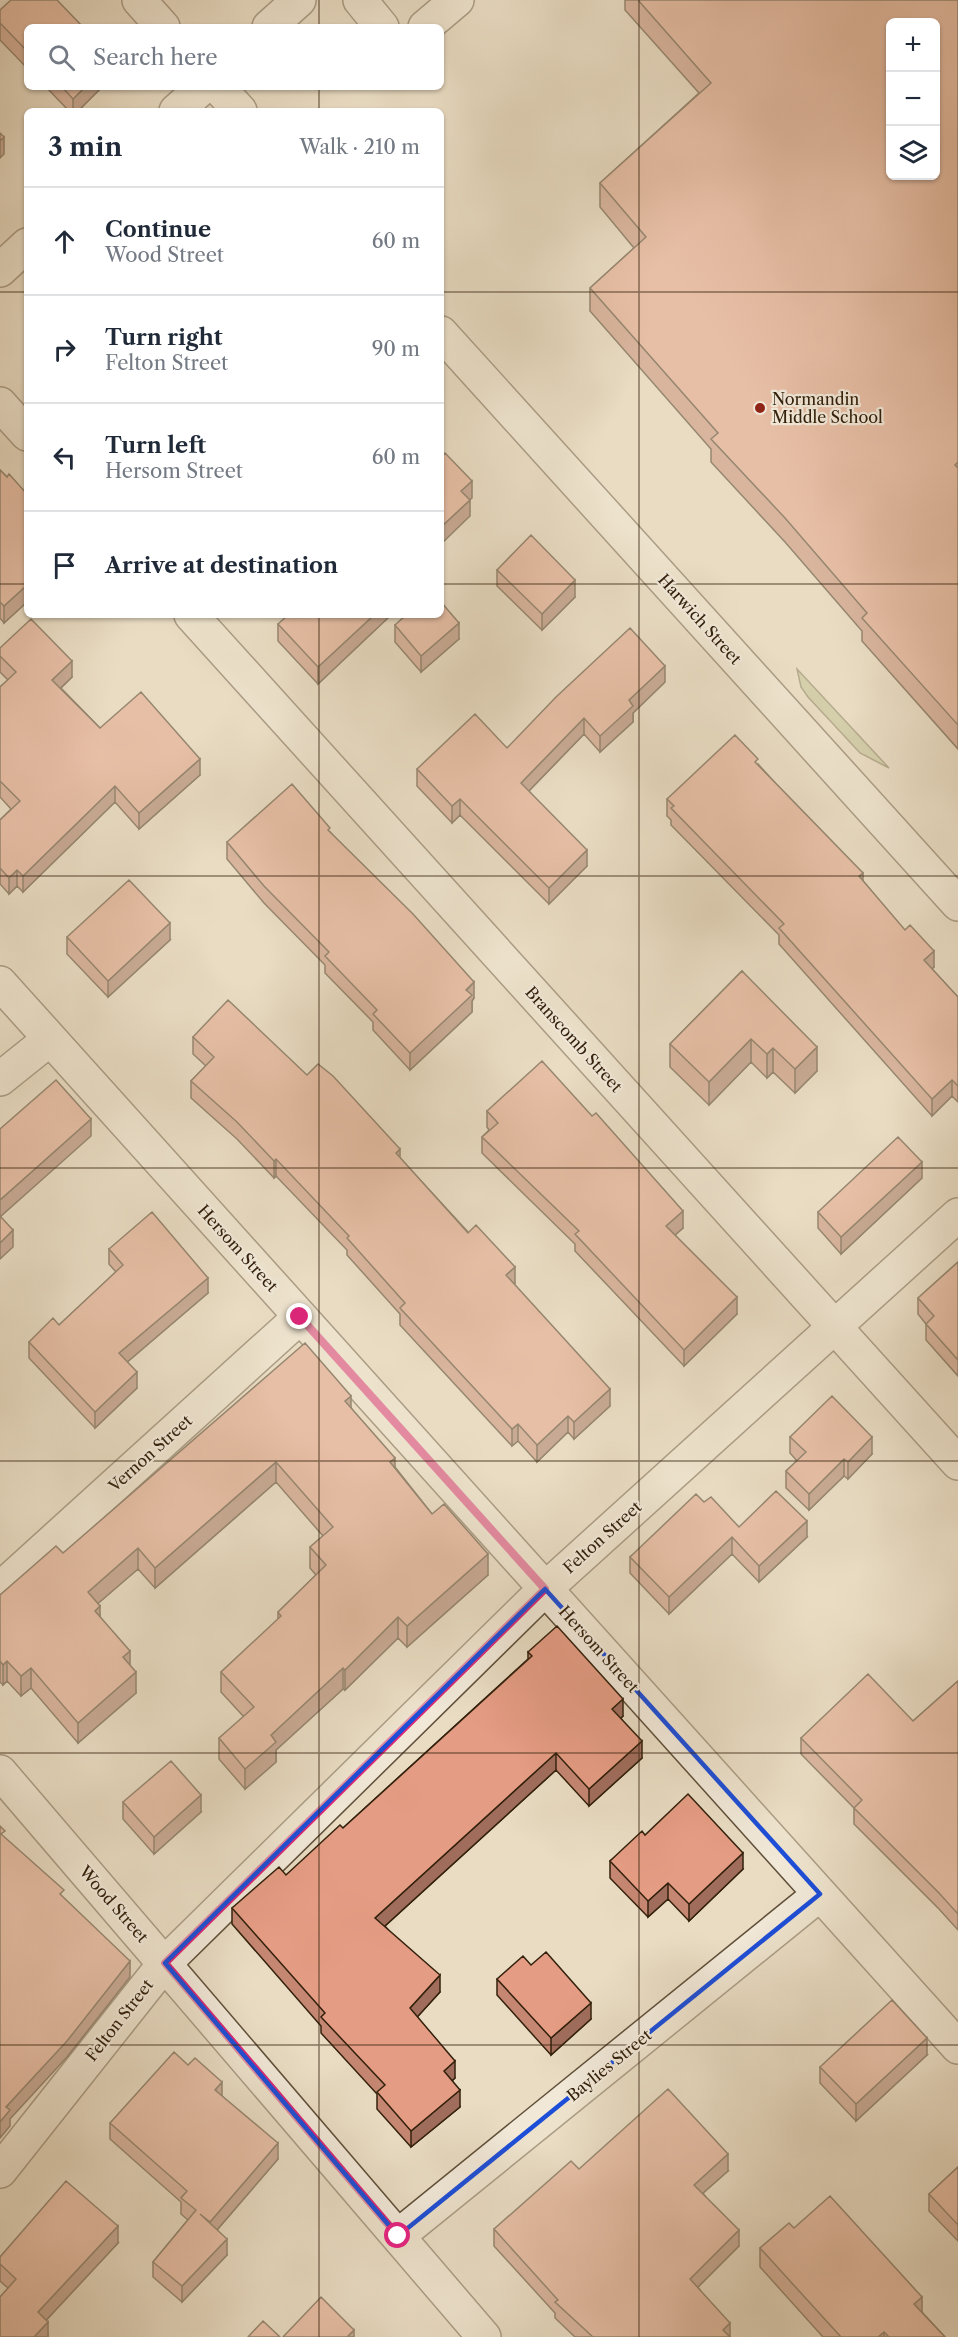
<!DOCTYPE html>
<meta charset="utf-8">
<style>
:root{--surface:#fff;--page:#f6f6f7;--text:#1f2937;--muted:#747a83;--line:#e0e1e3}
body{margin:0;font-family:"Libre Caslon Text",serif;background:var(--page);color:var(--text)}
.controls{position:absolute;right:18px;top:18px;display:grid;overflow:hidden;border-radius:9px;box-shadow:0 2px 4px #0004}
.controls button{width:54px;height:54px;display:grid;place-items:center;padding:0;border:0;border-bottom:2px solid var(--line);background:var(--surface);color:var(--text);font:30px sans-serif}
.stop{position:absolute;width:18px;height:18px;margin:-14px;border:4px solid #db2777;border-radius:50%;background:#fff}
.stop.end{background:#db2777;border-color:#fff;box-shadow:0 2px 6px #0008}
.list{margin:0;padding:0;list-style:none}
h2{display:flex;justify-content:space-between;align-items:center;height:78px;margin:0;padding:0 24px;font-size:26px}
h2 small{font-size:20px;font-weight:400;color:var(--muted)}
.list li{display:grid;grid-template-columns:39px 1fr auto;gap:18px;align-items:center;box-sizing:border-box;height:108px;padding:0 24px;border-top:2px solid var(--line)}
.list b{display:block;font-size:22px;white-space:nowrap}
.list p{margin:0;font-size:20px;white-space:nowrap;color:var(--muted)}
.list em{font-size:20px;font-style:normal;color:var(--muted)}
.icon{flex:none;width:33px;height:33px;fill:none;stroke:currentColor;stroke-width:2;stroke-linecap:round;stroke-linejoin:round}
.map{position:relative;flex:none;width:958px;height:2337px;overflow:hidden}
.search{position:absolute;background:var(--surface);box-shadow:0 2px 4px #0004;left:24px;top:24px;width:420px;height:66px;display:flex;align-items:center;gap:15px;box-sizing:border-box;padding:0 21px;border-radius:9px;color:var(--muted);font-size:22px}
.panel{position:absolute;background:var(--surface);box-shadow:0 2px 4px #0004;left:24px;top:108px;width:420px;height:510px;border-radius:9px}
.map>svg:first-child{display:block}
.green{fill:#bcbf90;stroke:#78704e;stroke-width:1.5}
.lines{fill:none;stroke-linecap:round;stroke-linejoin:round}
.minor-casing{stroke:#60503a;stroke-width:36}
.minor{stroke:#f1e8d8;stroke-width:33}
.wall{fill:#c58672;stroke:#33210c;stroke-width:1.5}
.shaded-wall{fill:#a06d5c;stroke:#33210c;stroke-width:1.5}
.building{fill:#e59c84;stroke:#33210c;stroke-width:1.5;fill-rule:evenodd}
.route{stroke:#db2777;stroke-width:8}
.marked{fill:none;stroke:#1d4ed8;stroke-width:4.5;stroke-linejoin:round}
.grid{fill:none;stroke:#33210c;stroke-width:1.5;stroke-opacity:0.55}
.poi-dot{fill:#8f2418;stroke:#f1e8d8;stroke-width:2}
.labels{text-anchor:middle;stroke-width:4.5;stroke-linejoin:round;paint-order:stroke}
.poi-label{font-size:16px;fill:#33210c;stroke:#f1e8d8;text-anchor:start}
.street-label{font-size:16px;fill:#33210c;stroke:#f1e8d8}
</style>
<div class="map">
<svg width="958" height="2337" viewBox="0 0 958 2337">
<rect width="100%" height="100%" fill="#e9dcc3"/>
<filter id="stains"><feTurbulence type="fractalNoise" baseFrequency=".00333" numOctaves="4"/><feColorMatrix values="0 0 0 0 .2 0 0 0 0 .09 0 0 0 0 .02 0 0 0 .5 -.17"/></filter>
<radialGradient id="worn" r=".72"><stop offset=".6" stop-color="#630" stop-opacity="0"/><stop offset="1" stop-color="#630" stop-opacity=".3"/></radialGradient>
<path class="green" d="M797,669L889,768L860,753L808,697L801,687Z"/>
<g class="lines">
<g class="minor-casing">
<path id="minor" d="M139,0L163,27
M360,0L382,27
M269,27L299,0
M425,27L457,0
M218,87L240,111
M176,111L203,87
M0,270L27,245
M441,333L958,904
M0,404L27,434
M191,615L958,1463
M0,983L958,2047
M0,1079L50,1039
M0,1589L300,1317
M0,1772L484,2337
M0,2171L165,1963L545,1589L958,1215
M398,2236L820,1894"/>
</g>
<use href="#minor" class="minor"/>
</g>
<path class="wall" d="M625,0H958V749L862,641V631L785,542L711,462V449L590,311V288L634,248L600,207V183L699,93L625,10Z
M0,10L27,27V68L0,40Z
M46,87H102L78,111H69Z
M27,315V336L25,334V318Z
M0,470L7,477L27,494V602L4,623L0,618Z
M497,570L575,597L542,630L497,586Z
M390,615V616L318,684L278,641V624Z
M395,625L459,639L421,672L395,642Z
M0,648L72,677L61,688L100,728L200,775L139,829L115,802L23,892L17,886L9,894L0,884V820L11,809L0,797V687L8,680L0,672Z
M665,682L633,713V722L600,752L584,734L529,791L587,866L549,904L460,815L452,823L417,786V769L507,748Z
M758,764L863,881L934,967L932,969L958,997V1102L952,1096L932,1116L779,944V935L671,825V820L667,816V799Z
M330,832L474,998L472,1001V1012L410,1070L373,1030V1022L325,973V965L264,903L227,859V842Z
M67,937L170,940L108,997L67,954Z
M742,971L817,1071L795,1093L773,1072L767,1078L751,1062L709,1105L670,1067V1044Z
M193,1037L307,1075L400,1158L515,1283L514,1284L610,1406L574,1439L568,1432L537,1462L518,1441L512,1446L400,1325V1314L347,1255V1250L276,1176L274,1178L237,1139L191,1098V1081L206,1066L193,1054Z
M487,1111L683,1228L675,1235L737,1314L684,1366L575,1251V1244L482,1153V1137L489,1130L487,1127Z
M922,1178L841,1254L818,1228V1212Z
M109,1249L208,1293L127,1362L137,1388L95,1428L29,1358V1342L59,1325L116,1272L109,1264Z
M958,1262V1376L926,1340V1324L918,1314V1298Z
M351,1408L395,1467L432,1514L488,1575L407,1647L398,1638L345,1690L343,1689L276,1750V1762L245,1789L219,1759V1738L244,1717L221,1692V1672L278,1620V1612L316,1575L310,1568V1547L323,1536L276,1482L155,1588L138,1569L98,1603L100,1617L130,1666L136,1693L78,1743L31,1688L21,1696L7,1681L3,1685L0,1682V1595L63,1553Z
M790,1437L872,1454L848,1479L844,1476L809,1510L786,1488V1471L797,1461L790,1453Z
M704,1502L739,1527L807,1537L759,1582L732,1554L669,1614L630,1573V1557Z
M528,1652L623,1716L621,1718L642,1758L589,1806L556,1770L385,1926L440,1992L417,2017L455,2078L452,2081L460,2107L411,2147L377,2109V2094L321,2033V2026L232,1924V1908L286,1875L343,1828L528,1659Z
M958,1681V1930L939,1909L854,1824V1808L801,1754V1738L913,1721Z
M123,1802L201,1812L154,1854L123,1819Z
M645,1835L743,1869L689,1921L668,1899L648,1917L610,1878V1861Z
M531,1965L591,2019L551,2055L497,1995V1979Z
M927,2055L856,2121L820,2083V2067Z
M222,2096L278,2159L217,2230L227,2255L182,2302L153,2277V2262L188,2220L181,2214V2202L110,2139V2123Z
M958,2167V2241L929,2211V2194Z
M579,2169L728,2171L703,2193L739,2246L698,2287L730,2337H575L555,2318V2313L494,2246V2229Z
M794,2228L922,2312L945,2337H823L760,2267V2248Z
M118,2243L46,2320L48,2337L8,2288L0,2281V2257Z"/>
<path class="shaded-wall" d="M85,87H102L78,111H73V99Z
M4,137V154L0,158V141Z
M472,481V498L461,508V491Z
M470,500V516L441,544V527Z
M575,580V597L542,630V614Z
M27,585V602L4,623V606Z
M374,615H390V616L318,684V667Z
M459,623V639L421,672V656Z
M72,661V677L52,696V680Z
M665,666V682L633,713V722L600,752V736L629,700Z
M584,718V734L521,799V783Z
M200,759V775L139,829V813Z
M115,786V802L23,892V876Z
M460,799V815L452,823V806Z
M587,850V866L549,904V888Z
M17,870V886L9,894V878Z
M863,873V889L859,876Z
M170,923V940L108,997V981Z
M934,951V967L924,976V960Z
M474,982V998L472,1001V1012L410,1070V1053Z
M751,1039V1062L709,1105V1082Z
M817,1047V1071L795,1093V1069Z
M773,1048V1072L767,1078V1054Z
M952,1080V1096L932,1116V1099Z
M91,1119V1136L0,1217V1200Z
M400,1149V1166L396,1153Z
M276,1159V1176L274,1178V1161Z
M922,1162V1178L841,1254V1237Z
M683,1211V1228L666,1243V1226Z
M13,1230V1247L0,1259V1243Z
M515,1267V1283L506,1292V1275Z
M208,1278V1293L119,1369V1353Z
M737,1297V1314L684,1366V1350Z
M137,1372V1388L95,1428V1412Z
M610,1389V1406L574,1439V1422Z
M351,1396V1416L345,1401Z
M568,1416V1432L537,1462V1445Z
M518,1424V1441L512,1446V1429Z
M872,1437V1454L848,1479V1462Z
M395,1458V1478L390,1462Z
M844,1459V1476L809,1510V1494Z
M276,1462V1482L155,1588V1568Z
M807,1521V1537L759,1582V1566Z
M732,1537V1554L669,1614V1597Z
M138,1548V1569L88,1612V1592Z
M488,1554V1575L407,1647V1626Z
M100,1606V1627L95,1611Z
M398,1617V1638L345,1690V1670Z
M130,1651V1671L123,1657Z
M7,1661V1681L3,1685V1665Z
M31,1668V1688L21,1696V1676Z
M343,1668V1689L276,1750V1762L245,1789V1769L271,1735Z
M136,1672V1693L78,1743V1723Z
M623,1699V1716L612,1726V1709Z
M642,1741V1758L589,1806V1789Z
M556,1753V1770L375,1935V1918Z
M201,1795V1812L154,1854V1837Z
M743,1853V1869L689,1921V1904Z
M668,1883V1899L648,1917V1901Z
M130,1961V1977L67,2057L10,2119V2126L0,2138V2122L6,2107Z
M440,1975V1992L410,2025V2008Z
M591,2003V2019L551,2055V2038Z
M927,2038V2055L856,2121V2104Z
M455,2061V2078L444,2088V2071Z
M222,2082V2097L215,2090Z
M460,2090V2107L411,2147V2131Z
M278,2143V2159L210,2238V2222Z
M728,2154V2171L694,2201V2185Z
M118,2226V2243L38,2329V2312Z
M739,2230V2246L690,2295V2279Z
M227,2239V2255L182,2302V2286Z
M922,2297V2316L914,2304Z
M48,2322V2337H34Z
M730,2323V2337L723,2330Z
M354,2330V2337H347Z
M884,2332V2337H878Z"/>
<path class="building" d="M11,0H57L83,27H27V51L0,23V10Z
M638,0H958V462L955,465L958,468V725L862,618L867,613L785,518L711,439L718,433L590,288L646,237L600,183L711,83ZM891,22H936V176H891Z
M62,87H85L73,99Z
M0,133L4,137L0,141Z
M445,453L472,481L461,491L470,500L441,527V457Z
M0,470L7,477L9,474L27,494V585L4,606L0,602Z
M531,535L575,580L542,614L497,570Z
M441,602L459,623L421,656L395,625L406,615H441Z
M288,615H374L318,667L278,624Z
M31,619L72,661L52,680L100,728L141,692L200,759L139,813L115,786L23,876L17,870L9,878L0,868V820L20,801L0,781V687L16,672L0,656V648Z
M630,628L665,666L629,700L633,706L600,736L584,718L521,783L587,850L549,888L460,799L452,806L417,769L475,714L507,748L556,697Z
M735,735L758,759L755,762L863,873L859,876L905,930L910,925L934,951L924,960L958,997V1086L952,1080L932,1099L779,928L784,924L671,808L674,806L667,799Z
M292,784L330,828L328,830L413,914L474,982L466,990L472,995L410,1053L373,1014L377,1010L325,956L329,952L264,886L227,842Z
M129,880L170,923L108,981L67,937Z
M742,971L817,1047L795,1069L773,1048L767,1054L751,1039L709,1082L670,1044Z
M228,1000L307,1075L318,1064L333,1076L400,1149L396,1153L468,1233L476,1225L515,1267L506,1275L610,1389L574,1422L568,1416L537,1445L518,1424L512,1429L400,1308L405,1303L347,1238L349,1236L276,1159L274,1161L237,1122L191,1081L214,1057L193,1037Z
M542,1061L592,1116L596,1113L683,1211L666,1226L737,1297L684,1350L575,1234L579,1231L482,1137L498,1123L487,1111Z
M56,1080L91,1119L0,1200V1129Z
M898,1137L922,1162L841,1237L818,1212Z
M152,1212L208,1278L119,1353L137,1372L95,1412L29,1342L53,1318L59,1325L123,1265L109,1249Z
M0,1216L13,1230L0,1243Z
M958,1262V1360L926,1324L934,1316L918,1298Z
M305,1343L351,1396L345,1401L395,1458L390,1462L432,1514L444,1504L488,1554L407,1626L398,1617L345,1670L343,1668L271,1735L276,1742L245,1769L219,1738L254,1707L221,1672L281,1616L278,1612L326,1565L310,1547L333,1527L276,1462L155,1568L138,1548L88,1592L100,1606L95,1611L130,1651L123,1657L136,1672L78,1723L31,1668L21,1676L7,1661L3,1665L0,1661V1595L56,1546L63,1553Z
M832,1396L872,1437L848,1462L844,1459L809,1494L786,1471L806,1452L790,1437Z
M776,1491L807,1521L759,1566L732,1537L669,1597L630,1557L696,1494L704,1502L711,1497L739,1527Z
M557,1626L623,1699L612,1709L642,1741L589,1789L556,1753L375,1918L440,1975L410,2008L455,2061L444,2071L460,2090L411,2131L377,2092L385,2085L321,2017L325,2013L232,1908L279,1867L286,1875L340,1825L343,1828L532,1656L528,1652Z
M868,1674L913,1721L958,1681V1914L939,1893L854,1808L862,1800L801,1738Z
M171,1761L201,1795L154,1837L123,1802Z
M688,1794L743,1853L689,1904L668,1883L648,1901L610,1861L642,1831L645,1835Z
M0,1826L5,1831L1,1834L64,1890L60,1894L130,1961L67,2041L6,2107L10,2110L0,2122Z
M546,1952L591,2003L551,2038L497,1979L523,1956L531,1965Z
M892,2000L927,2038L856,2104L820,2067Z
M174,2052L188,2065L195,2058L222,2082L215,2090L278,2143L210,2222L200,2214L227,2239L182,2286L153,2262L196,2210L181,2198L187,2191L110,2123Z
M668,2089L728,2154L694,2185L739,2230L690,2279L730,2323L723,2330L730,2337H593L555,2302L558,2300L494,2229L571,2161L579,2169Z
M958,2167V2225L929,2194Z
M66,2181L118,2226L38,2312L48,2322L34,2337H0V2297L16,2279L0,2264V2257Z
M830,2196L922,2297L914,2304L945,2337H889L884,2332L878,2337H841L760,2248L789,2223L794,2228Z
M321,2297L354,2330L347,2337H283Z
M263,2321L280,2337H248Z"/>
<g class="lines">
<path class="route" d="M300,1317L545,1589L165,1963L398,2236"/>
</g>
<path d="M0 0H958V2337H0ZM545,1589L820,1894L398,2236L165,1963Z" fill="#e9dcc3" fill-opacity=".55" fill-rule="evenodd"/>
<path class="marked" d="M545,1589L820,1894L398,2236L165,1963Z"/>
<path class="grid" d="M319,0V27M639,0V2337M319,87V111M0,292H27M441,292H958M0,584H27M441,584H958M319,615V2337M0,876H958M0,1168H958M0,1461H958M0,1753H958M0,2045H958"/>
<circle class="poi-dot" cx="760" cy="408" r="6"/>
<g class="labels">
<g class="poi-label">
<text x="772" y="405">Normandin<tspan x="772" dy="18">Middle School</tspan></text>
</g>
<g class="street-label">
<text transform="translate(700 619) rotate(48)" y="6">Harwich Street</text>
<text transform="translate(574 1039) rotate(48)" y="6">Branscomb Street</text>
<text transform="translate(238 1248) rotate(48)" y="6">Hersom Street</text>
<text transform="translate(150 1453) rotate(-42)" y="6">Vernon Street</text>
<text transform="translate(602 1537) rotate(-42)" y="6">Felton Street</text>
<text transform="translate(599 1649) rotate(48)" y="6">Hersom Street</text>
<text transform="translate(114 1904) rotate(49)" y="6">Wood Street</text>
<text transform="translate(119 2020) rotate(-52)" y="6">Felton Street</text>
<text transform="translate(609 2065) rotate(-39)" y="6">Baylies Street</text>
</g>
</g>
<rect width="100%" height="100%" filter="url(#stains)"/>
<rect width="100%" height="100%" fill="url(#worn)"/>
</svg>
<div class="controls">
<button>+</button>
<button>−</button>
<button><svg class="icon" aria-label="layers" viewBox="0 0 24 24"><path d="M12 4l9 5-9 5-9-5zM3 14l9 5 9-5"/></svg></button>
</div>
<div class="stop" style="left:398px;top:2236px"></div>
<div class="stop end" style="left:300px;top:1317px"></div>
<div class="search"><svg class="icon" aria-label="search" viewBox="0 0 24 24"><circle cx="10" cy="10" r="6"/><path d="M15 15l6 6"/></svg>Search here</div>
<section class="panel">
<h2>3 min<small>Walk · 210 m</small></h2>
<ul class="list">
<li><svg class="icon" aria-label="ahead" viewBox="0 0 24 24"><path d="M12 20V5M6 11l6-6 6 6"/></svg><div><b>Continue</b><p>Wood Street</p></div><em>60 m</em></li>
<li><svg class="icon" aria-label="right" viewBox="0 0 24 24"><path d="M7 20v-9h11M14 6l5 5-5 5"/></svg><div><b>Turn right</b><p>Felton Street</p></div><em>90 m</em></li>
<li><svg class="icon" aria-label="left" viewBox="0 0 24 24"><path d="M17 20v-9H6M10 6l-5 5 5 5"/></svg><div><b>Turn left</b><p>Hersom Street</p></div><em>60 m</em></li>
<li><svg class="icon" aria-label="arrive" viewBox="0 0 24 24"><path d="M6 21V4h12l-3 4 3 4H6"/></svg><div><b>Arrive at destination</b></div></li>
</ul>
</section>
</div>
